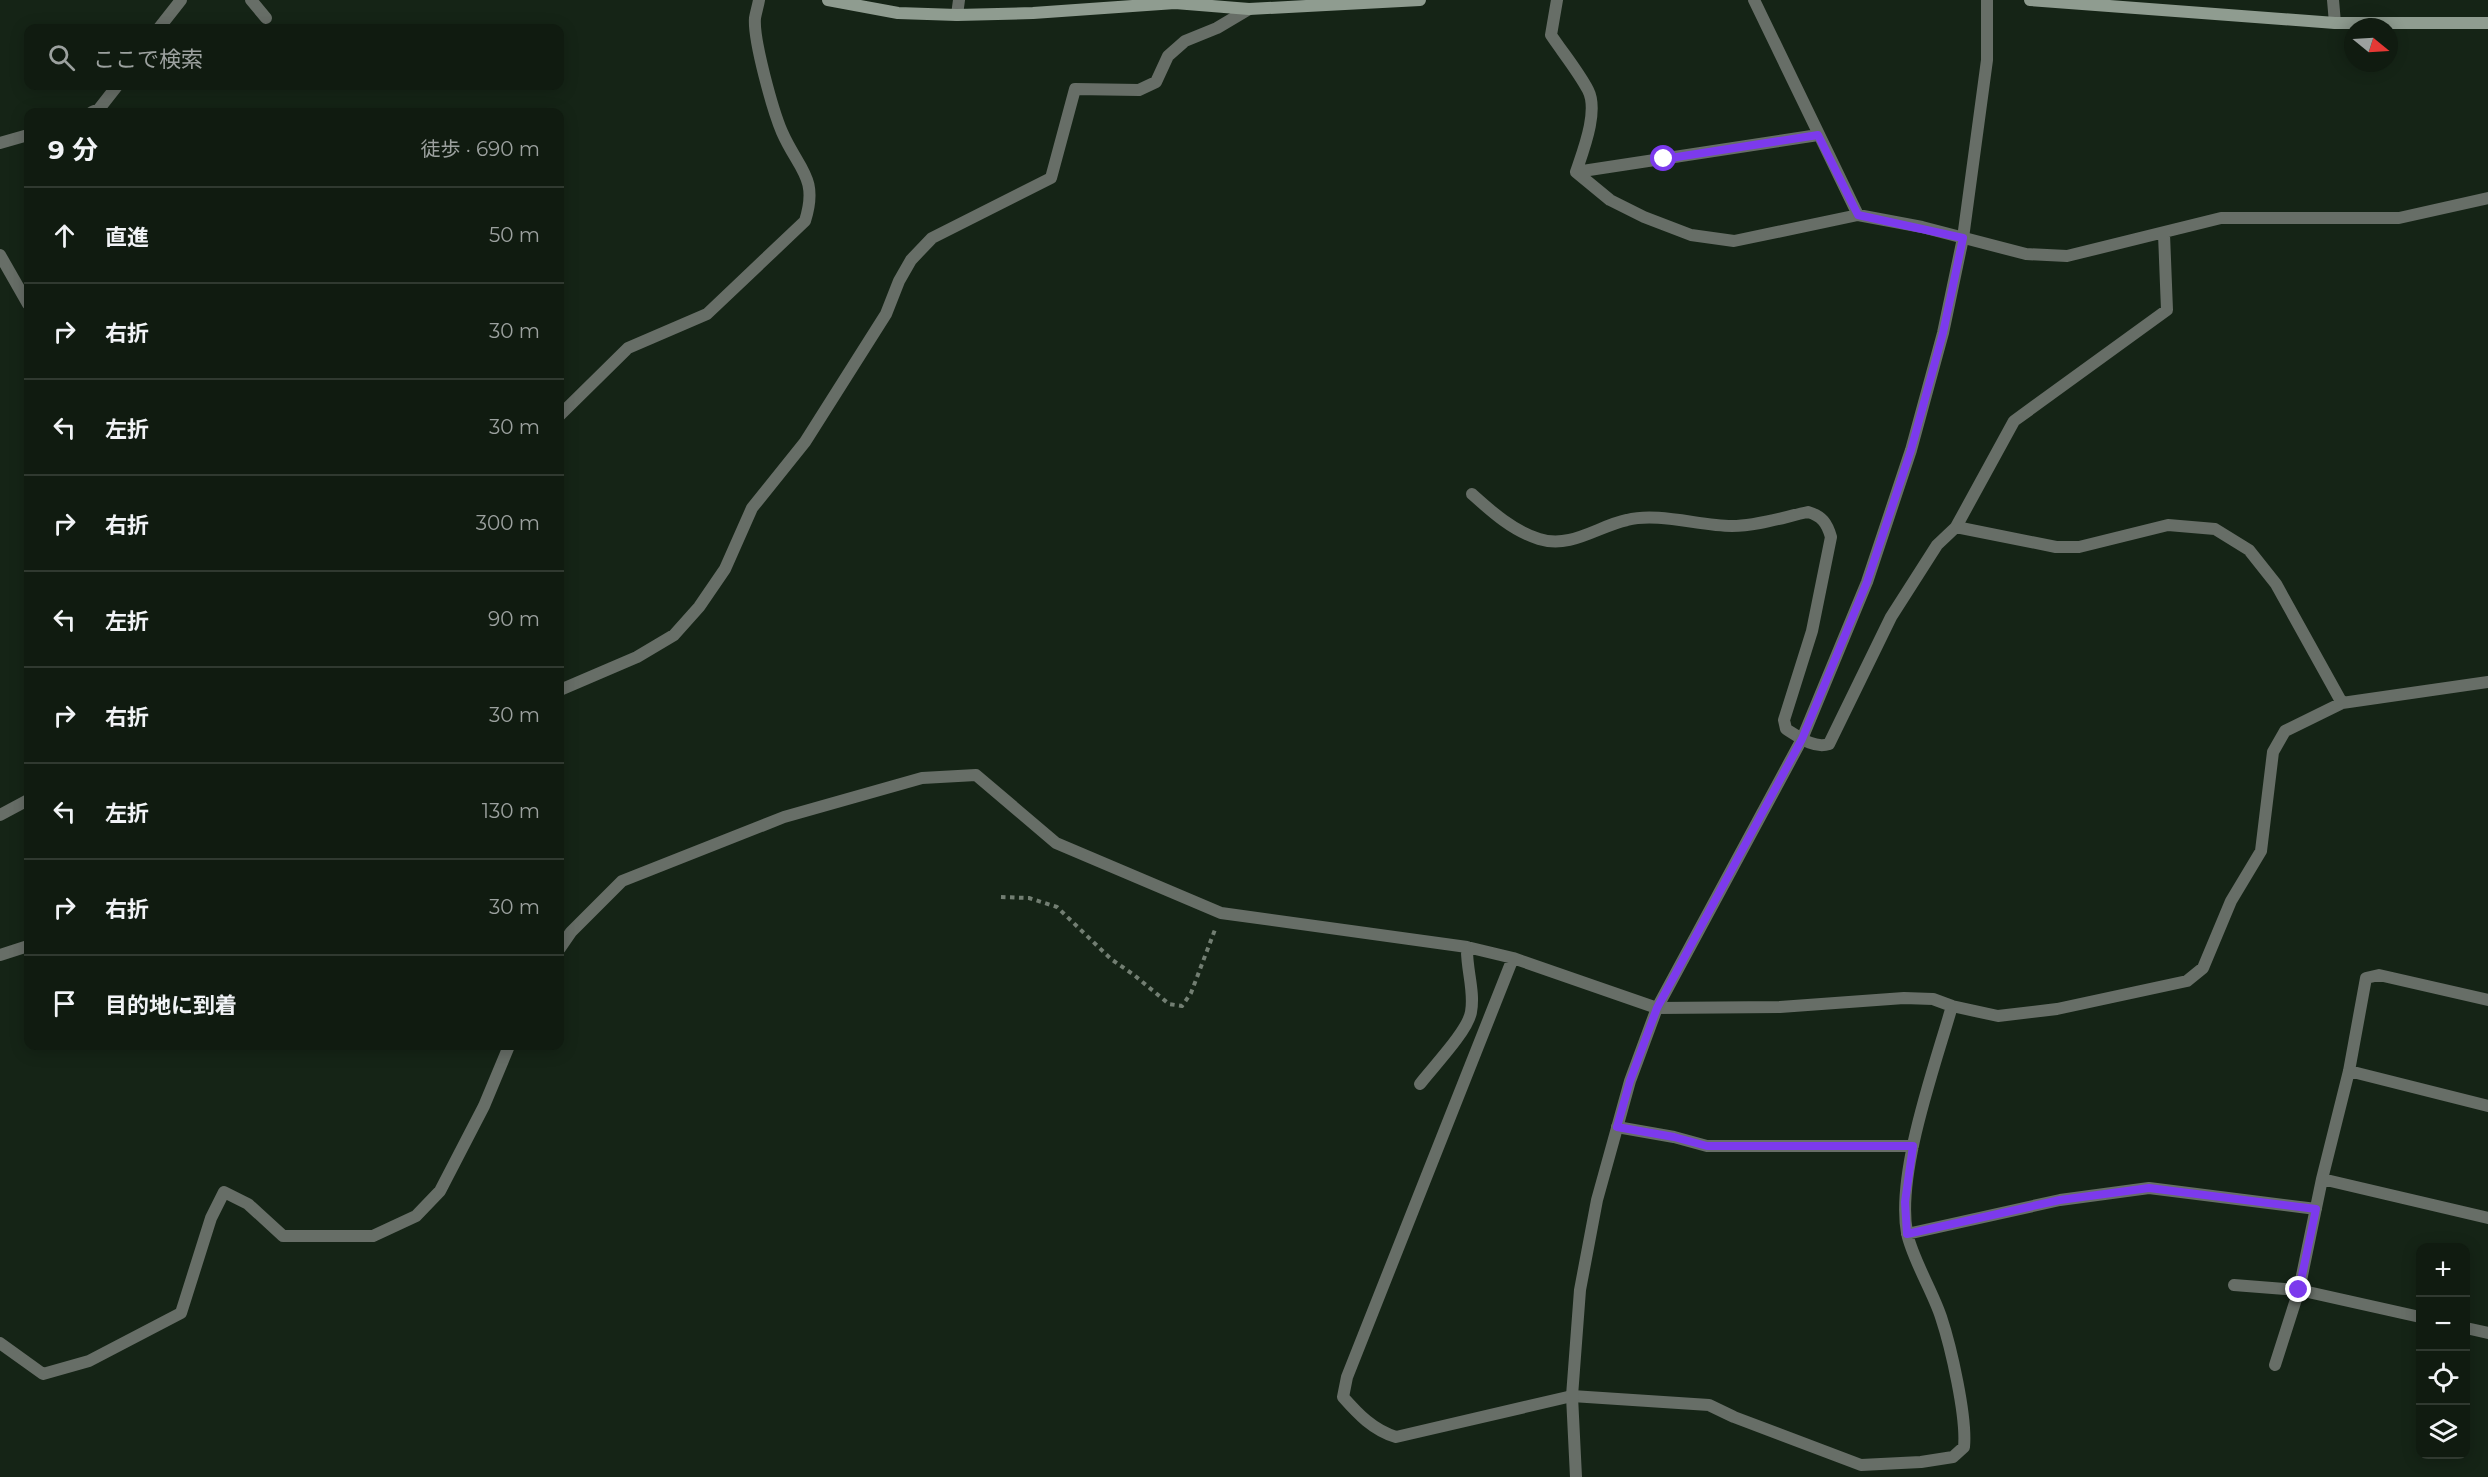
<!DOCTYPE html>
<html lang="ja">
<meta charset="utf-8">
<style>
:root{--surface:#101b10;--page:#192419;--text:#f1f3f6;--muted:#9ca19f;--line:#303930}
body{margin:0;font-family:Montserrat,"Noto Sans JP",sans-serif;background:var(--page);color:var(--text)}
.controls{position:absolute;right:18px;bottom:18px;display:grid;overflow:hidden;border-radius:12px;box-shadow:0 3px 15px #0003}
.controls button{width:54px;height:54px;display:grid;place-items:center;padding:0;border:0;border-bottom:2px solid var(--line);background:var(--surface);color:var(--text);font:30px sans-serif}
.compass{position:absolute;left:2344px;top:18px;width:54px;height:54px;border-radius:50%;background:var(--surface);box-shadow:0 3px 15px #0003;rotate:108deg}
.stop{position:absolute;width:18px;height:18px;margin:-14px;border:4px solid #7c3aed;border-radius:50%;background:#fff}
.stop.end{background:#7c3aed;border-color:#fff;box-shadow:0 2px 6px #0008}
.list{margin:0;padding:0;list-style:none}
h2{display:flex;justify-content:space-between;align-items:center;height:78px;margin:0;padding:0 24px;font-size:26px}
h2 small{font-size:20px;font-weight:400;color:var(--muted)}
.list li{display:grid;grid-template-columns:39px 1fr auto;gap:18px;align-items:center;box-sizing:border-box;height:96px;padding:0 24px;border-top:2px solid var(--line)}
.list b{display:block;font-size:22px;white-space:nowrap}
.list em{font-size:20px;font-style:normal;color:var(--muted)}
.icon{flex:none;width:33px;height:33px;fill:none;stroke:currentColor;stroke-width:2;stroke-linecap:round;stroke-linejoin:round}
.map{position:relative;flex:none;width:2488px;height:1477px;overflow:hidden}
.search{position:absolute;background:var(--surface);box-shadow:0 3px 15px #0003;left:24px;top:24px;width:540px;height:66px;display:flex;align-items:center;gap:15px;box-sizing:border-box;padding:0 21px;border-radius:12px;color:var(--muted);font-size:22px}
.panel{position:absolute;background:var(--surface);box-shadow:0 3px 15px #0003;left:24px;top:108px;width:540px;height:942px;border-radius:12px}
.map>svg:first-child{display:block}
.lines{fill:none;stroke-linecap:round;stroke-linejoin:round}
.path{stroke:#727e72;stroke-width:4;stroke-dasharray:4.5 4.5;stroke-linecap:butt}
.minor{stroke:#676e67;stroke-width:12}
.tertiary{stroke:#676e67;stroke-width:12}
.secondary{stroke:#8f9c90;stroke-width:12}
.route{stroke:#7c3aed;stroke-width:8}
</style>
<div class="map">
<svg width="2488" height="1477" viewBox="0 0 2488 1477">
<rect width="100%" height="100%" fill="#152416"/>
<g class="lines">
<path class="path" d="M1001,897L1029,898L1057,907L1111,959L1134,975L1169,1004L1182,1006L1191,993L1216,927"/>
<path class="minor" d="M251,0L266,18
M1557,0L1551,35C1563,53 1578,71 1588,90C1599,111 1583,151 1576,172L1610,200L1644,217L1691,235L1734,241L1858,215
M1754,0L1858,215L1922,227L2026,254L2067,256L2221,218H2399L2488,198
M2333,0L2335,23
M957,15L959,0
M159,28L181,0
M92,112L99,109L117,86
M0,143L28,135
M1576,172L1818,135
M0,255L28,304
M560,415L628,348L707,314L805,221C819,177 798,169 782,132C773,111 753,40 755,18C756,12 758,6 759,0
M1472,494C1492,512 1513,531 1539,539C1571,549 1598,526 1627,520C1658,512 1700,526 1732,526C1757,526 1784,517 1808,512C1822,516 1827,523 1831,537L1812,631L1784,720L1786,729C1799,737 1814,749 1829,744L1891,617L1937,545L1956,527L2014,421L2167,310L2164,234
M1956,527L2056,547H2079L2168,525L2215,529L2249,550L2276,584L2342,703
M560,690L637,657L674,635L699,607L725,569L752,508L805,442L886,314L899,281L911,260L932,238L1051,178L1075,89L1139,90L1156,82L1168,56L1185,41L1217,28L1249,9
M0,815L28,800
M560,948L571,932L622,881L784,817L922,778L976,775L1056,843L1221,913L1467,947L1513,958L1657,1008L1780,1007L1904,998L1933,999L1952,1006
M0,955L28,946
M1513,958L1347,1377L1343,1397C1358,1414 1373,1430 1396,1437L1572,1396L1709,1405L1734,1417L1861,1465L1921,1462L1953,1457L1964,1447C1967,1417 1951,1347 1941,1317C1933,1292 1912,1258 1907,1233C1896,1173 1935,1066 1952,1006L1998,1016L2057,1009L2187,981L2203,968L2231,901L2261,851L2273,752L2285,731L2342,703L2488,682
M2349,1071L2488,1106
M1420,1084C1432,1068 1468,1031 1471,1012C1475,991 1466,968 1467,947
M1617,1127L1674,1137L1707,1146H1913
M2322,1179L2488,1218
M1907,1234L2060,1200L2149,1188L2316,1209
M2234,1285L2299,1290L2420,1317
M2466,1328L2488,1333
M0,1343L43,1374L89,1361L181,1313L211,1218L224,1192L248,1204L283,1236H373L416,1216L440,1191L484,1106L509,1046
M2275,1365L2299,1290L2322,1179L2349,1071L2366,978L2379,975L2488,1000"/>
<path class="tertiary" d="M1576,1477L1572,1396L1580,1290L1597,1200L1630,1081L1657,1008L1802,739L1867,582L1911,450L1943,333L1963,238L1987,60V0"/>
<path class="secondary" d="M828,0L898,13L957,15L1033,13L1175,3L1249,9L1420,0
M2030,0L2335,23H2488"/>
</g>
<g class="lines">
<path class="route" d="M1664,159L1818,135L1858,215L1963,238L1943,333L1911,450L1867,582L1802,739L1657,1008L1630,1081L1617,1127L1674,1137L1707,1146H1913L1905,1202L1907,1234L2060,1200L2149,1188L2316,1209L2299,1290"/>
</g>
</svg>
<div class="controls">
<button>+</button>
<button>−</button>
<button><svg class="icon" aria-label="locate" viewBox="0 0 24 24"><circle cx="12" cy="12" r="6"/><path d="M12 2v4M12 18v4M2 12h4M18 12h4"/></svg></button>
<button><svg class="icon" aria-label="layers" viewBox="0 0 24 24"><path d="M12 4l9 5-9 5-9-5zM3 14l9 5 9-5"/></svg></button>
</div>
<svg class="compass" viewBox="-18 -18 36 36"><path d="M0-13l5 13h-10z" fill="#e53935"/><path d="M0 13l5-13h-10z" fill="#9ca19f"/></svg>
<div class="stop" style="left:1664px;top:159px"></div>
<div class="stop end" style="left:2299px;top:1290px"></div>
<div class="search"><svg class="icon" aria-label="search" viewBox="0 0 24 24"><circle cx="10" cy="10" r="6"/><path d="M15 15l6 6"/></svg>ここで検索</div>
<section class="panel">
<h2>9 分<small>徒歩 · 690 m</small></h2>
<ul class="list">
<li><svg class="icon" aria-label="ahead" viewBox="0 0 24 24"><path d="M12 20V5M6 11l6-6 6 6"/></svg><div><b>直進</b></div><em>50 m</em></li>
<li><svg class="icon" aria-label="right" viewBox="0 0 24 24"><path d="M7 20v-9h11M14 6l5 5-5 5"/></svg><div><b>右折</b></div><em>30 m</em></li>
<li><svg class="icon" aria-label="left" viewBox="0 0 24 24"><path d="M17 20v-9H6M10 6l-5 5 5 5"/></svg><div><b>左折</b></div><em>30 m</em></li>
<li><svg class="icon" aria-label="right" viewBox="0 0 24 24"><path d="M7 20v-9h11M14 6l5 5-5 5"/></svg><div><b>右折</b></div><em>300 m</em></li>
<li><svg class="icon" aria-label="left" viewBox="0 0 24 24"><path d="M17 20v-9H6M10 6l-5 5 5 5"/></svg><div><b>左折</b></div><em>90 m</em></li>
<li><svg class="icon" aria-label="right" viewBox="0 0 24 24"><path d="M7 20v-9h11M14 6l5 5-5 5"/></svg><div><b>右折</b></div><em>30 m</em></li>
<li><svg class="icon" aria-label="left" viewBox="0 0 24 24"><path d="M17 20v-9H6M10 6l-5 5 5 5"/></svg><div><b>左折</b></div><em>130 m</em></li>
<li><svg class="icon" aria-label="right" viewBox="0 0 24 24"><path d="M7 20v-9h11M14 6l5 5-5 5"/></svg><div><b>右折</b></div><em>30 m</em></li>
<li><svg class="icon" aria-label="arrive" viewBox="0 0 24 24"><path d="M6 21V4h12l-3 4 3 4H6"/></svg><div><b>目的地に到着</b></div></li>
</ul>
</section>
</div>
